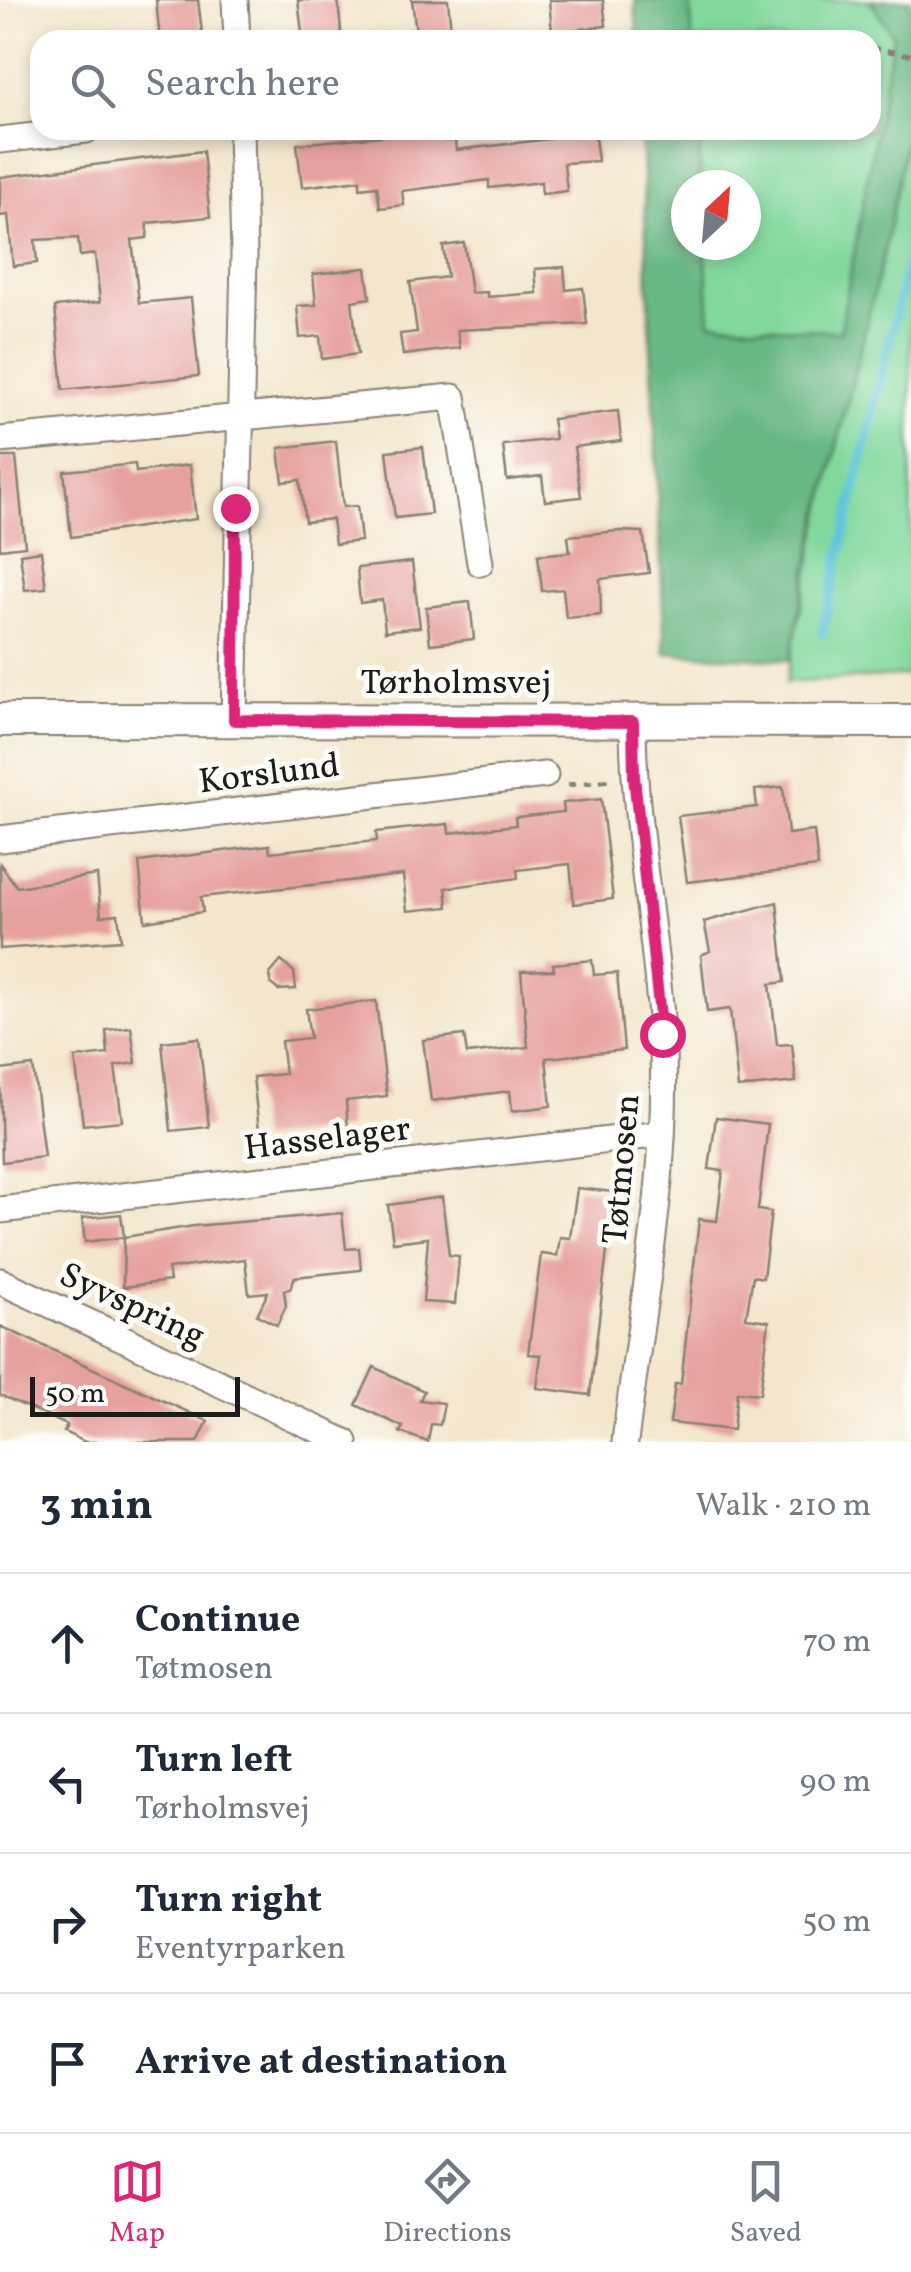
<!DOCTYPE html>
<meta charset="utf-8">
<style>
:root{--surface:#fff;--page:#f6f6f7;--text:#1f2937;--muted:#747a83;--line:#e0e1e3;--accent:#db2777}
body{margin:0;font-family:Vollkorn,serif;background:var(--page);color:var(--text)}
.compass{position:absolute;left:671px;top:170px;width:90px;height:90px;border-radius:50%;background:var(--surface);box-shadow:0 5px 15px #0003;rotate:26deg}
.scale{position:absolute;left:30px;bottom:25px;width:210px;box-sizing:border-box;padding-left:10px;border:5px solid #1c1c1c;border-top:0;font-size:28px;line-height:35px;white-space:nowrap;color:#1c1c1c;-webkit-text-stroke:8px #fdfcf7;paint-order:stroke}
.stop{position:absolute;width:30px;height:30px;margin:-22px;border:8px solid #db2777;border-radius:50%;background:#fff}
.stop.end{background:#db2777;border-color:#fff;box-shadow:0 2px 10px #0008}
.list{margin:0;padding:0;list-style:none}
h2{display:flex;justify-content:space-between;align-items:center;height:130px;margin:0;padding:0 40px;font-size:42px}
h2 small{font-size:32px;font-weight:400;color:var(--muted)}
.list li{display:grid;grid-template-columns:65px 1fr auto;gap:30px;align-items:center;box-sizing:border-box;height:140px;padding:0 40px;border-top:2px solid var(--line)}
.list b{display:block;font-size:38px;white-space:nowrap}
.list p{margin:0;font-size:32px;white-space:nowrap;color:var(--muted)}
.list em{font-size:32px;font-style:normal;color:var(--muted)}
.icon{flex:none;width:55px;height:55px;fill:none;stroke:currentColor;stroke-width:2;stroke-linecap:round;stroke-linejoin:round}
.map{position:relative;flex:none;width:911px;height:1442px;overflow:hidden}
.search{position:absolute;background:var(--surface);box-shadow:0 5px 15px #0003;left:30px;right:30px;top:30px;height:110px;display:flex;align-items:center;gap:25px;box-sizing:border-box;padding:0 35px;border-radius:30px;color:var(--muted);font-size:38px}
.sheet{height:690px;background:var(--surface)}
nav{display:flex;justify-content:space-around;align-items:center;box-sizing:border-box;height:140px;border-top:2px solid var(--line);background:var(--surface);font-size:28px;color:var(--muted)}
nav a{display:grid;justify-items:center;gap:5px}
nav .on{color:var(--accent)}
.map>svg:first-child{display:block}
.green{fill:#80d89c;stroke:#4e7a5c;stroke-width:2.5}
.forest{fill:#68b884;stroke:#426a50;stroke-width:2.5}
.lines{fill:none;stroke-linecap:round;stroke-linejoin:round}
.stream{stroke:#5fc6dc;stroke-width:9}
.building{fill:#e6a09e}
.minor-casing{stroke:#888174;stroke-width:29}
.tertiary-casing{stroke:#888174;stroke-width:36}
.path{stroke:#888174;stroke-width:5;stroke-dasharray:8 8;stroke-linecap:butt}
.minor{stroke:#fff;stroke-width:25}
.tertiary{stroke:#fff;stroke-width:32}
.route{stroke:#db2777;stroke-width:12}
.labels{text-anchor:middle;stroke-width:10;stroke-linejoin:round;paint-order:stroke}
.street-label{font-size:35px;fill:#1c1c1c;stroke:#fdfcf7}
</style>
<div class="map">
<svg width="911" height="1442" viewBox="0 0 911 1442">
<rect width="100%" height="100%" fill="#fdfcf7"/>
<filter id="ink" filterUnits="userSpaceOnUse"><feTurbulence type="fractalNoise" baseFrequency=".01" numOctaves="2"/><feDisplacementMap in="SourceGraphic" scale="20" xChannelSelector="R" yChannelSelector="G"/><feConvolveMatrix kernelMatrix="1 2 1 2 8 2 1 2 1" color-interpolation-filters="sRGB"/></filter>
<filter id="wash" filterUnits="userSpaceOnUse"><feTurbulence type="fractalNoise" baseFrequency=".0048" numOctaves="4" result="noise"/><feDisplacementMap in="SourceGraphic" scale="40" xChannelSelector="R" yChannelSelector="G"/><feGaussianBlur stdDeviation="2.25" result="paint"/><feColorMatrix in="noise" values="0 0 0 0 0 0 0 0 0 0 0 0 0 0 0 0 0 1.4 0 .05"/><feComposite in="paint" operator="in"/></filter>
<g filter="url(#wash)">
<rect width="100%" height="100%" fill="#f3e6cc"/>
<path class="green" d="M690,0H870L893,35L841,332L710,322L705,245H746V185H701L698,130H871V40H692Z
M911,112V675L786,683C822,491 875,303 911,112Z"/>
<path class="forest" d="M635,0H690L692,40H637Z
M870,0H911V114L885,248L811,552L790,660L665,653L641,130H698L701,185H686V245H705L710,322L840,332L893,35Z"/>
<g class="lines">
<path class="stream" d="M822,633L911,248"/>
</g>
<g id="blocks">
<path class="building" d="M156,0H198L203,40H160Z
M298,0H338L342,40H303Z
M412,0H448L452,40H417Z
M549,0H603L606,26L552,32Z
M443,130L445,141L455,140L456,150L550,139L549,130H594L598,161L564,163L567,191L542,194L541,182L489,188V180L402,191L404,205L380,208L377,186L360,188V180L302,187L297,144Z
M203,151L210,217L148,223L147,238L132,240L139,303L191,298L199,376L63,390L55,307L100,302L95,254L80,256L78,238L35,240L37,263L13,266L8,215L0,216V177Z
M464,243L471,293L487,292V297L537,293L535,269L564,267L566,290L583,288L587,324L457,330L460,348L403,355L400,334L417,332L410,282L447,277L443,246Z
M366,268L370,298L352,301L358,354L322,359L320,336L300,338L297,306L316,305L313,274Z
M618,411L621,441L574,447L581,497L545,501L542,476L507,480L503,445L555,439L552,419Z
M336,441L343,507L357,506L361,541L335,544L332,519L305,522L300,480L283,482L279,448Z
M423,447L431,514L395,518L387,451Z
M0,457H16L25,546L0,549Z
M135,464L136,472L190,465L196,519L71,537L64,471Z
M619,531L643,532L649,573L600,579L601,615L566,618L563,589L542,591L538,555L570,552L568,536Z
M41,551L46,588L25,590L20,554Z
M412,562L420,627L385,631L382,600L360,603L357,568Z
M470,602L474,639L430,644L426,607Z
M783,787L788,834L814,831L818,867L687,882L678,816L757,807L755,790Z
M601,799L613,899L574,904L570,864L517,870L518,878L446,888L448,907L407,911L403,875L201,897L203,912L145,921L139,862L269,845L270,852L377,841L376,832L448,824L449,833L516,825L515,817L564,812L563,803Z
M0,864L17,887L97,875L101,916L118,914L121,940L0,949Z
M777,902L785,982L770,984L777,1045L792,1044L796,1082L738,1088L730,1009L707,1012L701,955L710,951L704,922Z
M592,960L594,975L617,973L624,1050L546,1058L551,1106L512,1111L510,1091L431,1101L423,1040L464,1035L467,1054L528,1047L521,971L554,970L553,964Z
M281,961L294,972L296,989L278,990L271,984L270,974Z
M376,1001L387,1096L346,1101L348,1129L260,1139L253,1077L285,1074L281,1041L310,1038L306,1009Z
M131,1027L136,1063L115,1066L122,1121L83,1125L75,1058L108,1054L106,1030Z
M199,1038L209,1127L171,1131L162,1042Z
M33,1066L44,1157L2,1162L0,1070Z
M716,1117L768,1124L758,1210L771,1212L763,1278L753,1276L746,1318L769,1321L760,1394L737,1392L733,1430L670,1423L675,1384H681L699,1219L717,1221L723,1171L709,1169Z
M577,1188L614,1192L590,1395L537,1388L541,1355L528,1354L541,1254L557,1256L560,1237L570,1238Z
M442,1197L449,1255L459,1256L455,1304L423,1302L428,1238L393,1242L388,1205Z
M342,1213L346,1249L359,1248L361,1270L295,1277L290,1289L284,1290L286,1306L277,1325L257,1315L268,1292L249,1294L245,1259L168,1269L170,1281L123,1287L124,1237L194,1226Z
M121,1214L124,1237L85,1242L82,1218Z
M0,1326L208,1421L198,1442H85L64,1432L67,1425L0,1395Z
M374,1367L424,1391L420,1400L444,1403L440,1425L431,1424L428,1442L400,1432L403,1427L356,1405Z"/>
</g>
</g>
<g filter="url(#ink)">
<use href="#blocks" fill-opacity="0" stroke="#888174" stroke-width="2.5"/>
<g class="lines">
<g class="minor-casing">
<path id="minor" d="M235,0L237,40
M0,140L86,130
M0,440L453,397L480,563
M234,720L244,256L241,130
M0,839L545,775
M0,1210L662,1134
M0,1281L345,1442
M625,1442C641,1308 671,1168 662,1032C656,928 633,826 633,721"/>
</g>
<g class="tertiary-casing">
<path id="tertiary" d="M0,720L911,721"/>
</g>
<path class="path" d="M871,48L911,55
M568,785L611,780"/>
<use href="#minor" class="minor"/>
<use href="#tertiary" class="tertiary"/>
</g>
</g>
<g class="lines" filter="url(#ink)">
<path class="route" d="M235,508L234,720L633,722L634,777L662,1034"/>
</g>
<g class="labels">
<g class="street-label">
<text x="456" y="693">Tørholmsvej</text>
<text transform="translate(269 772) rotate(-7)" y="12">Korslund</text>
<text transform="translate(327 1137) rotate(-7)" y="12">Hasselager</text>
<text transform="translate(620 1169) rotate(-85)" y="12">Tøtmosen</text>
<text transform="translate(133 1304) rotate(25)" y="12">Syvspring</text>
</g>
</g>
</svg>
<svg class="compass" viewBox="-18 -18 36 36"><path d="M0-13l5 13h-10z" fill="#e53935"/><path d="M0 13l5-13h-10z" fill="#747a83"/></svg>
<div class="scale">50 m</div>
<div class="stop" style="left:662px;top:1034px"></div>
<div class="stop end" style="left:235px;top:508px"></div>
<div class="search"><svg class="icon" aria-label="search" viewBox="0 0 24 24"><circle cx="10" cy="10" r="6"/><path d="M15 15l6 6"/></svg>Search here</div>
</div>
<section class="sheet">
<h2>3 min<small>Walk · 210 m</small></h2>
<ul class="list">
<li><svg class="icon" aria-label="ahead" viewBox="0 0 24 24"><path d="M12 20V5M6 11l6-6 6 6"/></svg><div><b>Continue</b><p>Tøtmosen</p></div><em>70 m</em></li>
<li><svg class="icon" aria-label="left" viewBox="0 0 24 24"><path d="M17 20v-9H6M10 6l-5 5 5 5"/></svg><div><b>Turn left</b><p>Tørholmsvej</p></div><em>90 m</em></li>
<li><svg class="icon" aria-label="right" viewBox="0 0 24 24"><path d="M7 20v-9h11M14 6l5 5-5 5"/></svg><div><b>Turn right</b><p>Eventyrparken</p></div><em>50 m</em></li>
<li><svg class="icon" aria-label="arrive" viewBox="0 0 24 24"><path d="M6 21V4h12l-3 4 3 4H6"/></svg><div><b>Arrive at destination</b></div></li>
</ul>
</section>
<nav>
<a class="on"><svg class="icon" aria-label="map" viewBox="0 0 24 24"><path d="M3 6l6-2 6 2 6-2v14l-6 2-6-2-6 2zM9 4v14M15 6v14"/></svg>Map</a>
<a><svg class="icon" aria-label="directions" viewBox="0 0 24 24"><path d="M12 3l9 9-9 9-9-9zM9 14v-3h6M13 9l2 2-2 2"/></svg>Directions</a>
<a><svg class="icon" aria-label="saved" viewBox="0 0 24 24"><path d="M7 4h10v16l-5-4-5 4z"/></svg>Saved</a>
</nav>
